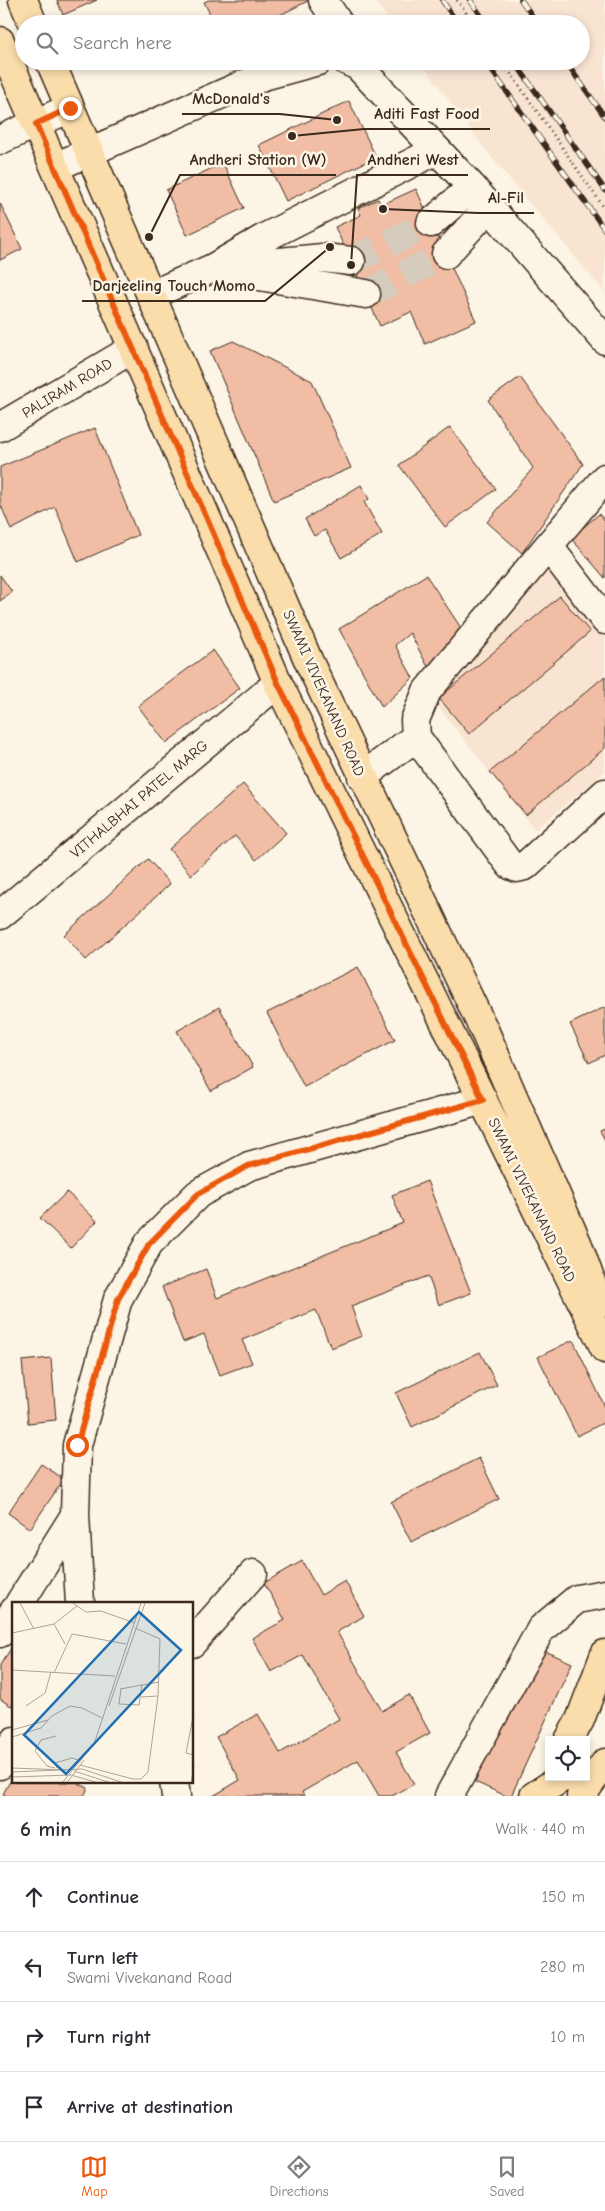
<!DOCTYPE html>
<meta charset="utf-8">
<style>
:root{--surface:#fff;--page:#f2f2f3;--text:#2b2b33;--muted:#7c7c81;--line:#e1e1e2;--accent:#ea580c}
body{margin:0;font-family:"Comic Neue",sans-serif;background:var(--page);color:var(--text)}
.controls{position:absolute;right:15px;bottom:15px;display:grid;overflow:hidden;border-radius:0px;box-shadow:0 2px 8px #0003}
.controls button{width:45px;height:45px;display:grid;place-items:center;padding:0;border:0;border-bottom:1px solid var(--line);background:var(--surface);color:var(--text);font:25px sans-serif}
.stop{position:absolute;width:15px;height:15px;margin:-11px;border:4px solid #ea580c;border-radius:50%;background:#fff}
.stop.end{background:#ea580c;border-color:#fff;box-shadow:0 1px 5px #0008}
.list{margin:0;padding:0;list-style:none}
h2{display:flex;justify-content:space-between;align-items:center;height:65px;margin:0;padding:0 20px;font-size:21px}
h2 small{font-size:16px;font-weight:400;color:var(--muted)}
.list li{display:grid;grid-template-columns:32px 1fr auto;gap:15px;align-items:center;box-sizing:border-box;height:70px;padding:0 20px;border-top:1px solid var(--line)}
.list b{display:block;font-size:19px;white-space:nowrap}
.list p{margin:0;font-size:16px;white-space:nowrap;color:var(--muted)}
.list em{font-size:16px;font-style:normal;color:var(--muted)}
.icon{flex:none;width:28px;height:28px;fill:none;stroke:currentColor;stroke-width:2;stroke-linecap:round;stroke-linejoin:round}
.map{position:relative;flex:none;width:605px;height:1796px;overflow:hidden}
.search{position:absolute;background:var(--surface);box-shadow:0 2px 8px #0003;left:15px;right:15px;top:15px;height:55px;display:flex;align-items:center;gap:12px;box-sizing:border-box;padding:0 18px;border-radius:28px;color:var(--muted);font-size:19px}
.sheet{height:345px;background:var(--surface)}
nav{display:flex;justify-content:space-around;align-items:center;box-sizing:border-box;height:70px;border-top:1px solid var(--line);background:var(--surface);font-size:14px;color:var(--muted)}
nav a{display:grid;justify-items:center;gap:2px}
nav .on{color:var(--accent)}
.map>svg:first-child{display:block}
.built{fill:#f9e4d2}
.building{fill:#f2bda5;stroke:#3b2a1e}
.lines{fill:none;stroke-linecap:round;stroke-linejoin:round}
.minor-tunnel{stroke:#d5ccbd;stroke-width:28;stroke-dasharray:28 14;stroke-linecap:butt}
.minor-casing{stroke:#3b2a1e;stroke-width:31}
.major-casing{stroke:#3b2a1e;stroke-width:31}
.path{stroke:#3b2a1e;stroke-width:3;stroke-dasharray:1 4;stroke-linecap:butt}
.minor{stroke:#fcf5e5;stroke-width:28}
.major{stroke:#faddab;stroke-width:28}
.rail-casing{stroke:#3b2a1e;stroke-width:5.5}
.rail{stroke:#fcf5e5;stroke-width:4;stroke-dasharray:11;stroke-linecap:butt}
.route{stroke:#ea580c;stroke-width:6}
.labels{text-anchor:middle;stroke-width:5;stroke-linejoin:round;paint-order:stroke}
.street-label{font-size:15px;fill:#3b2a1e;stroke:#fcf5e5}
.inset-road{fill:none;stroke:#afa495;stroke-width:1}
.view{fill:#1f6fb2;fill-opacity:0.15;stroke:#1f6fb2;stroke-width:2.5}
.inset-edge{fill:none;stroke:#3b2a1e;stroke-width:2.5}
.leader{fill:none;stroke:#3b2a1e;stroke-width:2}
.callout-dot{fill:#3b2a1e;stroke:#fcf5e5;stroke-width:2}
.callout-label{font-size:16px;text-anchor:middle;font-weight:bold;fill:#3b2a1e;stroke:#fcf5e5;stroke-width:5;stroke-linejoin:round;paint-order:stroke}
</style>
<div class="map">
<svg width="605" height="1796" viewBox="0 0 605 1796">
<rect width="100%" height="100%" fill="#fcf5e5"/>
<filter id="ink" filterUnits="userSpaceOnUse"><feTurbulence type="fractalNoise" baseFrequency=".02" numOctaves="2"/><feDisplacementMap in="SourceGraphic" scale="10" xChannelSelector="R" yChannelSelector="G"/><feConvolveMatrix kernelMatrix="1 2 1 2 8 2 1 2 1" color-interpolation-filters="sRGB"/></filter>
<g filter="url(#ink)">
<path class="built" d="M374,0H605V293L487,152L420,61H581V24H392Z
M548,565L605,636V772L535,830L432,699Z"/>
<path class="building" d="M57,0H97L63,15Z
M209,0H310L262,24H215L204,2Z
M349,101L376,157L286,201L259,145Z
M223,163L244,208L187,235L166,190Z
M416,189L476,321L425,344L411,312L380,326L335,227L361,215L358,208L378,199L381,205Z
M0,203L22,249L0,260Z
M233,341L312,381L351,468L274,501L210,351Z
M520,377L583,464L522,553L487,522L533,468L488,400Z
M450,427L496,489L445,527L399,465Z
M95,428L138,535L78,562L55,507L11,530L0,503V467Z
M361,485L369,499L364,502L382,534L341,558L325,530L314,536L305,519Z
M599,514L605,521V578L571,538Z
M0,575L12,592L0,601Z
M426,575L463,631L428,667L410,633L395,645L413,678L382,707L339,629Z
M560,596L590,632L469,734L439,698Z
M213,650L240,688L166,743L138,706Z
M605,676V748L526,815L490,772Z
M243,784L286,833L256,860L235,836L191,875L169,849Z
M148,859L170,884L86,960L64,935Z
M358,967L395,1040L304,1087L267,1013Z
M219,1007L253,1067L211,1091L177,1031Z
M605,1007V1055L589,1063L570,1024Z
M605,1129V1140L600,1131Z
M427,1181L471,1293L439,1305L428,1276L351,1306L362,1336L331,1348L316,1310L242,1340L252,1363L220,1375L204,1334L183,1342L162,1287L206,1269L217,1298L403,1223L392,1195Z
M67,1192L97,1221L71,1248L40,1218Z
M573,1340L605,1407V1422L577,1436L538,1357Z
M480,1352L497,1385L412,1427L396,1393Z
M51,1358L56,1420L28,1423L22,1361Z
M479,1458L499,1499L411,1542L391,1502Z
M41,1464L64,1479L30,1529L8,1513Z
M302,1561L321,1595L345,1581L364,1616L337,1632L382,1711L409,1695L430,1733L396,1752L414,1784L392,1796H379L358,1760L302,1792L304,1796H213L240,1780L216,1737L258,1714L280,1753L339,1719L303,1655L271,1672L252,1638L285,1620L264,1583Z
M14,1644V1702L11,1706L0,1699V1665Z
M536,1647L572,1663L511,1796H506L475,1782Z
M14,1774V1782H76L88,1788L84,1796H7L3,1794Z"/>
<g class="lines">
<path class="minor-tunnel" d="M351,261L431,223
M366,294L446,254"/>
<g class="minor-casing">
<path id="minor" d="M323,0L339,24
M347,61L358,66L472,187L605,340
M0,140L70,108
M55,167L263,76L318,61
M431,223L472,187
M446,254L489,207
M247,265L323,258L351,261
M213,268L366,294
M151,295L213,268L266,237L437,150
M0,427L134,348
M549,547L605,620
M416,737L510,865L517,868L525,866L605,793
M362,777L416,737L415,720L427,691L605,478
M0,915L278,683
M19,1604L75,1515
M80,1604L75,1515L77,1445L118,1299L149,1243L198,1194L249,1166L483,1100
M0,1633L14,1611
M192,1643L253,1574
M0,1765L14,1741
M174,1782L176,1796
M449,1796L541,1629L577,1599L605,1594"/>
</g>
<g class="major-casing">
<path id="major" d="M23,0L33,24
M0,41L278,683L605,1349
M50,61L309,662L485,1032L578,1245L599,1304
M569,1740L580,1720L605,1654
M534,1796L563,1777
M581,1796L605,1763"/>
</g>
<path class="path" d="M457,0L474,24
M502,61L605,209"/>
<use href="#minor" class="minor"/>
<use href="#major" class="major"/>
<g class="rail-casing">
<path id="rail" d="M442,0L458,24
M470,0L487,24
M521,0L538,24
M485,61L605,230
M514,61L605,190
M565,61L605,117"/>
</g>
<use href="#rail" class="rail"/>
</g>
</g>
<g class="lines" filter="url(#ink)">
<path class="route" d="M70,108L36,124L278,683L483,1100L248,1166L198,1194L149,1244L118,1299L77,1445"/>
</g>
<g class="labels">
<g class="street-label">
<text transform="translate(67 388) rotate(-31)" y="5">PALIRAM ROAD</text>
<text transform="translate(324 693) rotate(66)" y="5">SWAMI VIVEKANAND ROAD</text>
<text transform="translate(139 799) rotate(-40)" y="5">VITHALBHAI PATEL MARG</text>
<text transform="translate(532 1200) rotate(64)" y="5">SWAMI VIVEKANAND ROAD</text>
</g>
</g>
<g transform="translate(12 1602)">
<rect width="181" height="181" fill="#fcf5e5"/>
<path class="inset-road" d="M8,1L22,27M61,1L74,10L89,9L123,21M42,22L53,42M0,31L42,22L65,4M0,68L103,74M42,71L60,32L114,42M108,87L147,80M109,87L107,102L127,103L130,82M129,95L146,94M14,104L33,91L39,70M97,104L133,1M182,110L174,151L182,153M0,128L36,118M0,135L29,126L40,114L58,104L70,106L90,116M68,163L121,177H129L136,170L146,94L148,37L123,26M0,166L54,168M43,166L35,164L23,149L29,138L44,134M45,166L43,161L60,156L69,159M62,169L99,181M0,170L70,167L112,181M0,175L59,173L87,181M50,181L82,142L129,1M55,181L72,158M179,181L182,164"/>
<path class="view" d="M127,10L169,48L54,172L12,133Z"/>
<rect width="181" height="181" class="inset-edge"/>
</g>
<path class="leader" d="M337 120L280 114H182M292 136L364 129H490M351 265L357 175H468M149 237L180 175H336M383 209L478 213H534M330 247L265 301H82"/>
<g class="callout-dot">
<circle cx="337" cy="120" r="5"/>
<circle cx="292" cy="136" r="5"/>
<circle cx="351" cy="265" r="5"/>
<circle cx="149" cy="237" r="5"/>
<circle cx="383" cy="209" r="5"/>
<circle cx="330" cy="247" r="5"/>
</g>
<g class="callout-label">
<text x="231" y="104">McDonald's</text>
<text x="427" y="119">Aditi Fast Food</text>
<text x="413" y="165">Andheri West</text>
<text x="258" y="165">Andheri Station (W)</text>
<text x="506" y="203">Al-Fil</text>
<text x="174" y="291">Darjeeling Touch Momo</text>
</g>
</svg>
<div class="controls">
<button><svg class="icon" aria-label="locate" viewBox="0 0 24 24"><circle cx="12" cy="12" r="6"/><path d="M12 2v4M12 18v4M2 12h4M18 12h4"/></svg></button>
</div>
<div class="stop" style="left:77px;top:1445px"></div>
<div class="stop end" style="left:70px;top:108px"></div>
<div class="search"><svg class="icon" aria-label="search" viewBox="0 0 24 24"><circle cx="10" cy="10" r="6"/><path d="M15 15l6 6"/></svg>Search here</div>
</div>
<section class="sheet">
<h2>6 min<small>Walk · 440 m</small></h2>
<ul class="list">
<li><svg class="icon" aria-label="ahead" viewBox="0 0 24 24"><path d="M12 20V5M6 11l6-6 6 6"/></svg><div><b>Continue</b></div><em>150 m</em></li>
<li><svg class="icon" aria-label="left" viewBox="0 0 24 24"><path d="M17 20v-9H6M10 6l-5 5 5 5"/></svg><div><b>Turn left</b><p>Swami Vivekanand Road</p></div><em>280 m</em></li>
<li><svg class="icon" aria-label="right" viewBox="0 0 24 24"><path d="M7 20v-9h11M14 6l5 5-5 5"/></svg><div><b>Turn right</b></div><em>10 m</em></li>
<li><svg class="icon" aria-label="arrive" viewBox="0 0 24 24"><path d="M6 21V4h12l-3 4 3 4H6"/></svg><div><b>Arrive at destination</b></div></li>
</ul>
</section>
<nav>
<a class="on"><svg class="icon" aria-label="map" viewBox="0 0 24 24"><path d="M3 6l6-2 6 2 6-2v14l-6 2-6-2-6 2zM9 4v14M15 6v14"/></svg>Map</a>
<a><svg class="icon" aria-label="directions" viewBox="0 0 24 24"><path d="M12 3l9 9-9 9-9-9zM9 14v-3h6M13 9l2 2-2 2"/></svg>Directions</a>
<a><svg class="icon" aria-label="saved" viewBox="0 0 24 24"><path d="M7 4h10v16l-5-4-5 4z"/></svg>Saved</a>
</nav>
